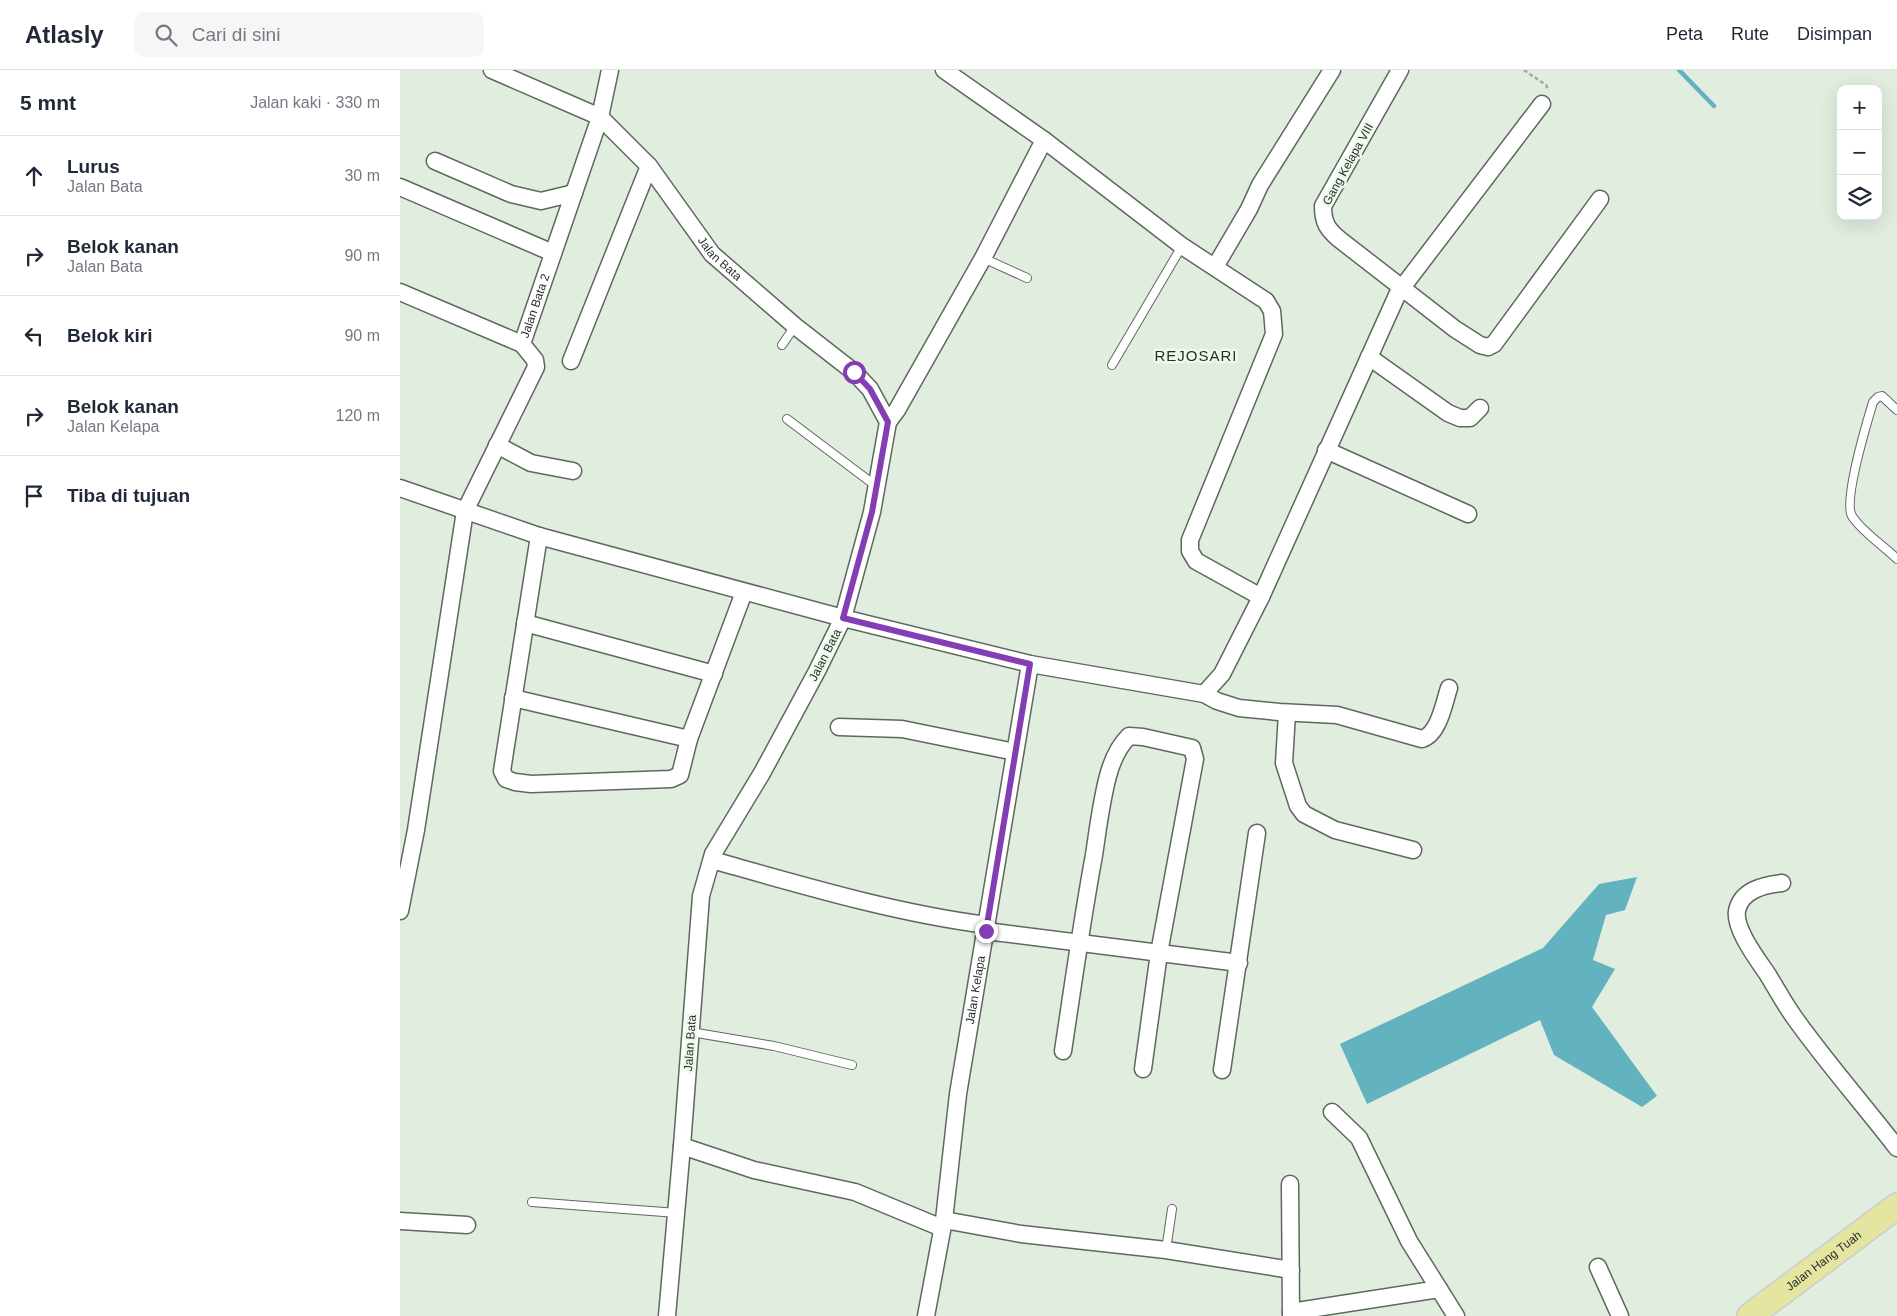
<!DOCTYPE html>
<html lang="id">
<meta charset="utf-8">
<style>
:root{--surface:#fff;--page:#f6f6f7;--text:#1f2937;--muted:#747a83;--line:#e0e1e3}
body{margin:0;font-family:Helvetica,sans-serif;background:var(--page);color:var(--text)}
.controls{position:absolute;right:15px;top:15px;display:grid;overflow:hidden;border-radius:10px;box-shadow:0 5px 20px #0002}
.controls button{width:45px;height:45px;display:grid;place-items:center;padding:0;border:0;border-bottom:1px solid var(--line);background:var(--surface);color:var(--text);font:25px sans-serif}
.stop{position:absolute;width:15px;height:15px;margin:-11px;border:4px solid #823eb2;border-radius:50%;background:#fff}
.stop.end{background:#823eb2;border-color:#fff;box-shadow:0 1px 5px #0008}
.list{margin:0;padding:0;list-style:none}
h2{display:flex;justify-content:space-between;align-items:center;height:65px;margin:0;padding:0 20px;font-size:21px}
h2 small{font-size:16px;font-weight:400;color:var(--muted)}
.list li{display:grid;grid-template-columns:32px 1fr auto;gap:15px;align-items:center;box-sizing:border-box;height:80px;padding:0 20px;border-top:1px solid var(--line)}
.list b{display:block;font-size:19px;white-space:nowrap}
.list p{margin:0;font-size:16px;white-space:nowrap;color:var(--muted)}
.list em{font-size:16px;font-style:normal;color:var(--muted)}
.icon{flex:none;width:28px;height:28px;fill:none;stroke:currentColor;stroke-width:2;stroke-linecap:round;stroke-linejoin:round}
.map{position:relative;flex:none;width:1497px;height:1246px;overflow:hidden}
header{display:flex;align-items:center;gap:30px;box-sizing:border-box;height:70px;padding:0 25px;background:var(--surface);border-bottom:1px solid var(--line)}
header strong{font-size:24px}
nav{display:flex;gap:28px;margin-inline-start:auto;font-size:18px}
.search{width:350px;height:45px;background:var(--page);display:flex;align-items:center;gap:12px;box-sizing:border-box;padding:0 18px;border-radius:10px;color:var(--muted);font-size:19px}
main{display:flex}
aside{flex:1;background:var(--surface)}
.map>svg:first-child{display:block}
.water{fill:#63b2bf}
.lines{fill:none;stroke-linecap:round;stroke-linejoin:round}
.stream{stroke:#63b2bf;stroke-width:4.5}
.lane-casing{stroke:#5e695d;stroke-width:10}
.street-casing{stroke:#5e695d;stroke-width:19}
.primary-casing{stroke:#cccdcc;stroke-width:28}
.path{stroke:#a0aba0;stroke-width:2.5;stroke-dasharray:4 2.5;stroke-linecap:butt}
.lane{stroke:#fff;stroke-width:8}
.street{stroke:#fff;stroke-width:16}
.primary{stroke:#e3e5a0;stroke-width:25}
.route{stroke:#823eb2;stroke-width:6}
.labels{text-anchor:middle;stroke-width:5;stroke-linejoin:round;paint-order:stroke}
.street-label{font-size:12px;fill:#292e29;stroke:#edfaec}
.quarter-label{font-size:15px;letter-spacing:1px;fill:#292e29;stroke:#edfaec}
</style>
<header>
<strong>Atlasly</strong>
<div class="search"><svg class="icon" aria-label="search" viewBox="0 0 24 24"><circle cx="10" cy="10" r="6"/><path d="M15 15l6 6"/></svg>Cari di sini</div>
<nav><a>Peta</a><a>Rute</a><a>Disimpan</a></nav>
</header>
<main>
<aside>
<h2>5 mnt<small>Jalan kaki · 330 m</small></h2>
<ul class="list">
<li><svg class="icon" aria-label="ahead" viewBox="0 0 24 24"><path d="M12 20V5M6 11l6-6 6 6"/></svg><div><b>Lurus</b><p>Jalan Bata</p></div><em>30 m</em></li>
<li><svg class="icon" aria-label="right" viewBox="0 0 24 24"><path d="M7 20v-9h11M14 6l5 5-5 5"/></svg><div><b>Belok kanan</b><p>Jalan Bata</p></div><em>90 m</em></li>
<li><svg class="icon" aria-label="left" viewBox="0 0 24 24"><path d="M17 20v-9H6M10 6l-5 5 5 5"/></svg><div><b>Belok kiri</b></div><em>90 m</em></li>
<li><svg class="icon" aria-label="right" viewBox="0 0 24 24"><path d="M7 20v-9h11M14 6l5 5-5 5"/></svg><div><b>Belok kanan</b><p>Jalan Kelapa</p></div><em>120 m</em></li>
<li><svg class="icon" aria-label="arrive" viewBox="0 0 24 24"><path d="M6 21V4h12l-3 4 3 4H6"/></svg><div><b>Tiba di tujuan</b></div></li>
</ul>
</aside>
<div class="map">
<svg width="1497" height="1246" viewBox="0 0 1497 1246">
<rect width="100%" height="100%" fill="#e0eddf"/>
<path class="water" d="M1237,807L1225,840L1206,845L1193,890L1215,899L1192,937L1257,1026L1242,1037L1154,985L1140,950L967,1034L940,974L1143,878L1199,814Z"/>
<g class="lines">
<path class="stream" d="M1279,0L1314,36"/>
<g class="lane-casing">
<path id="lane" d="M583,188L627,208
M382,275L395,256
M712,295L782,176
M1497,340L1482,326L1478,327L1473,332C1467,352 1443,431 1452,446C1461,461 1484,476 1497,489
M387,349L476,416
M291,962L374,976L452,995
M132,1132L277,1143
M766,1180L772,1139"/>
</g>
<g class="street-casing">
<g id="street">
<path id="s1" d="M92,0L200,47L249,96L312,184L395,256L454,302L470,319L488,352L472,442L443,548L417,601L362,703L313,784L301,826L282,1076L267,1246"/>
<path d="M544,0L644,70L782,176L866,231L872,241L874,264L790,470V481L796,491L861,527"/>
<path d="M1000,0L923,136C923,152 927,159 939,169L1055,259L1080,275L1088,277L1094,274L1200,129"/>
<path d="M35,91L111,124L141,131L174,123"/>
<path d="M0,117L153,183"/>
<path d="M815,197L849,139L860,115L932,0"/>
<path d="M0,222L122,274"/>
<path d="M969,287L1048,343L1060,348H1070L1080,338"/>
<path d="M171,291L249,96"/>
<path d="M488,352L497,340L583,188L644,70"/>
<path d="M97,375L131,393L173,401"/>
<path d="M926,380L1068,444"/>
<path d="M0,418L139,466L443,548L630,594L804,624L822,604L861,527L998,223L1142,34"/>
<path d="M139,466L102,701L106,709L115,712L131,714L271,709L280,705L289,669L344,522"/>
<path d="M125,553L314,604"/>
<path d="M804,624L817,631L839,638L879,642L937,645L1022,669C1039,664 1044,633 1049,618"/>
<path d="M113,628L289,669"/>
<path d="M887,643L884,693L898,736L904,744L935,760L1013,780"/>
<path d="M439,657L502,659L615,682"/>
<path d="M312,790C401,815 494,843 587,855"/>
<path d="M1382,813C1364,815 1341,820 1337,841C1334,859 1358,890 1368,905C1376,918 1384,933 1394,947C1426,992 1463,1034 1497,1078"/>
<path id="s2" d="M0,841L16,760L65,441L136,297L135,290L122,274L200,47L210,0"/>
<path d="M586,861L839,893"/>
<path d="M663,981C673,915 682,850 694,785C698,759 701,732 708,706C712,691 718,677 729,666L743,667L792,678L795,689L759,883L743,999"/>
<path d="M822,1000L857,763"/>
<path d="M932,1042L959,1068L1009,1171L1056,1246"/>
<path d="M282,1076L354,1100L455,1122L542,1158"/>
<path d="M890,1114L891,1246"/>
<path d="M544,1150L621,1164L766,1180L891,1200"/>
<path d="M0,1151L67,1155"/>
<path d="M1198,1197L1220,1246"/>
<path d="M891,1242L1039,1219"/>
<path id="s3" d="M526,1246L544,1150L558,1024L630,594"/>
</g>
</g>
<g class="primary-casing">
<g id="primary">
<path id="s4" d="M1350,1246L1497,1136"/>
</g>
</g>
<path class="path" d="M1124,0L1146,15L1148,19"/>
<use href="#lane" class="lane"/>
<use href="#street" class="street"/>
<use href="#primary" class="primary"/>
</g>
<g class="lines">
<path class="route" d="M454,302L470,319L488,352L472,442L443,548L630,594L586,861"/>
</g>
<g class="labels">
<g class="street-label">
<text transform="translate(948 94) rotate(-61)" y="4">Gang Kelapa VIII</text>
<text dy="4" stroke="none"><textPath href="#s1" startOffset="304">Jalan Bata</textPath></text>
<text dy="4" stroke="none"><textPath href="#s2" startOffset="634">Jalan Bata 2</textPath></text>
<text transform="translate(425 585) rotate(-63)" y="4">Jalan Bata</text>
<text dy="4" stroke="none"><textPath href="#s3" startOffset="330">Jalan Kelapa</textPath></text>
<text transform="translate(290 973) rotate(-86)" y="4">Jalan Bata</text>
<text dy="4" stroke="none"><textPath href="#s4" startOffset="92">Jalan Hang Tuah</textPath></text>
</g>
<g class="quarter-label">
<text x="796" y="291">REJOSARI</text>
</g>
</g>
</svg>
<div class="controls">
<button>+</button>
<button>−</button>
<button><svg class="icon" aria-label="layers" viewBox="0 0 24 24"><path d="M12 4l9 5-9 5-9-5zM3 14l9 5 9-5"/></svg></button>
</div>
<div class="stop" style="left:454px;top:302px"></div>
<div class="stop end" style="left:586px;top:861px"></div>
</div>
</main>
